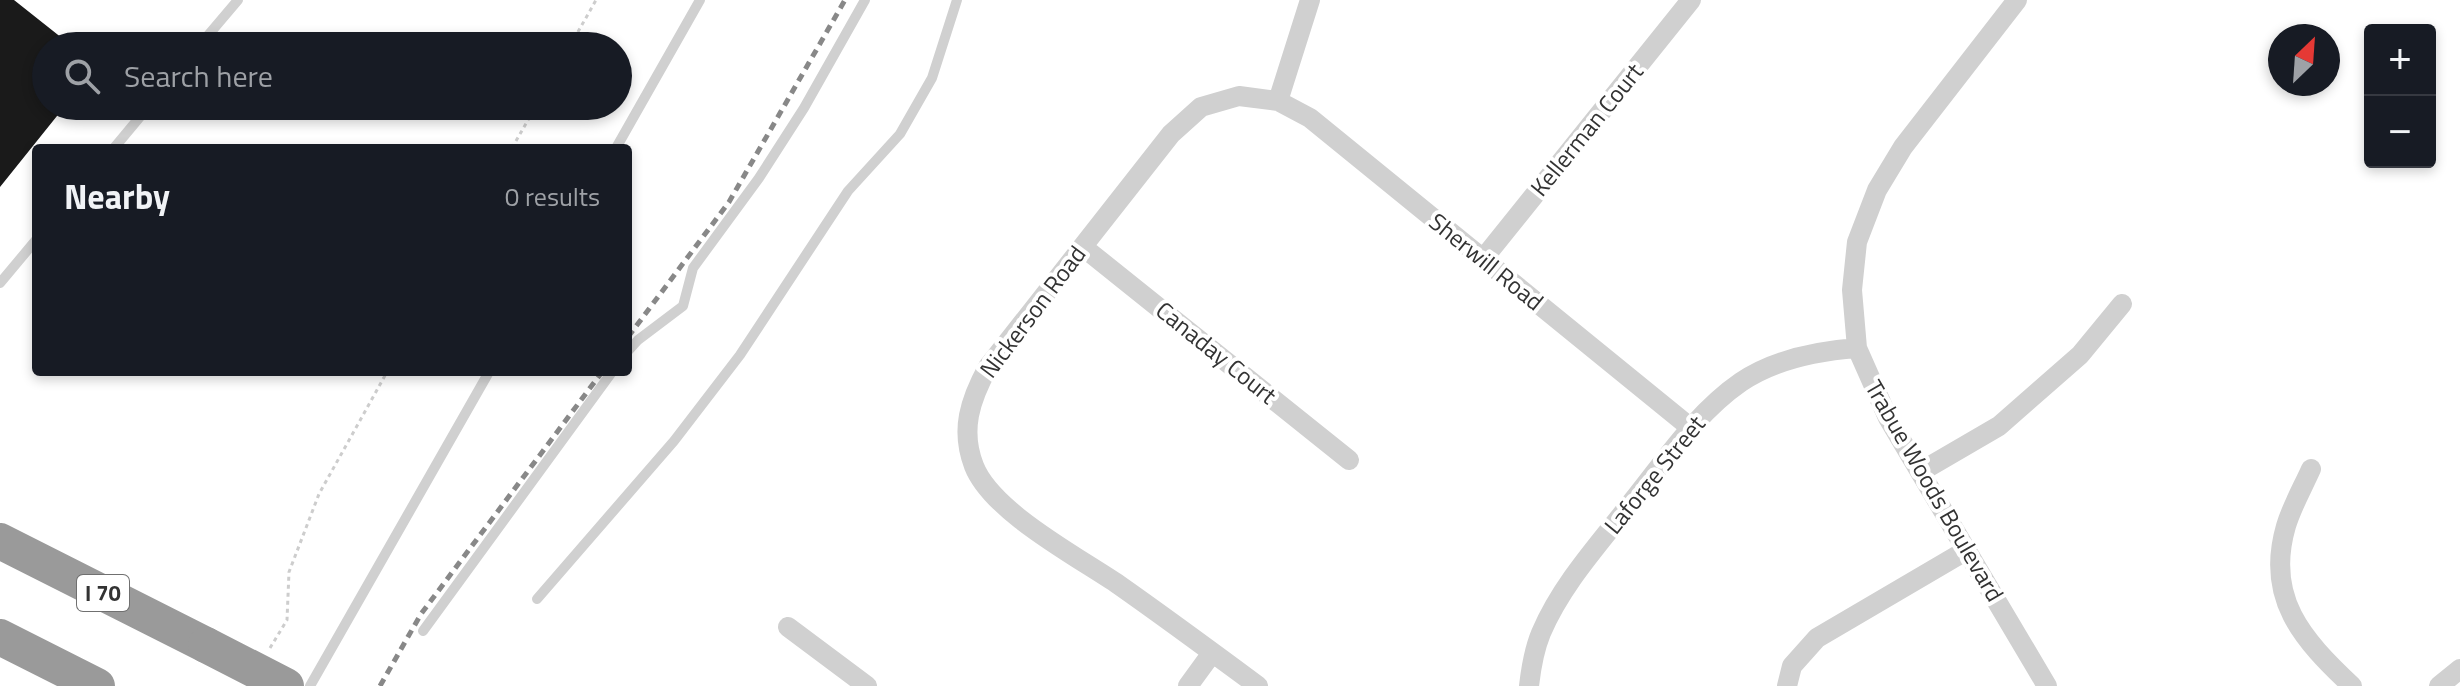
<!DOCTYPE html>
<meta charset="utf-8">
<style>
:root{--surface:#171b24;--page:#20242c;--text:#f1f3f6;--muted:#9ea1a6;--line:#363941}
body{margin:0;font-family:"Titillium Web",sans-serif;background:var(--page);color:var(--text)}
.controls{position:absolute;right:24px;top:24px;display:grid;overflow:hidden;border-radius:8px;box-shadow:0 4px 12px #0003}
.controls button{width:72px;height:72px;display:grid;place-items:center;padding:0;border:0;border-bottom:2px solid var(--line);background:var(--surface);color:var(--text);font:40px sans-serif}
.compass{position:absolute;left:2268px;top:24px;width:72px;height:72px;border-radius:50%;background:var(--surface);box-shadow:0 4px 12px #0003;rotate:25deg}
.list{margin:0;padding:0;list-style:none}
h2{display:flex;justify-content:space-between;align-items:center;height:104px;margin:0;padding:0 32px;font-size:34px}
h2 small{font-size:26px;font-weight:400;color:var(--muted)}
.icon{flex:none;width:44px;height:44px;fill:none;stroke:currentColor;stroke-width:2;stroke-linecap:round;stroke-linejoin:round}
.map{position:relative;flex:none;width:2460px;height:686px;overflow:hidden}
.search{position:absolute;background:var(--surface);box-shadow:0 4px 12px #0003;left:32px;top:32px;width:600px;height:88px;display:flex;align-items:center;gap:20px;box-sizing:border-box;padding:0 28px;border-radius:44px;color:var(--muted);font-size:30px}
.panel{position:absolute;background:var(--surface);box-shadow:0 4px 12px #0003;left:32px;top:144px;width:600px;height:232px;border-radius:8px}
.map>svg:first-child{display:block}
.building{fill:#1a1a1a}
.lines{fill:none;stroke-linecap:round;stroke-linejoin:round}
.path{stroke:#cdcdcd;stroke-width:3;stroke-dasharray:4 4;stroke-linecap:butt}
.service{stroke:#d0d0d0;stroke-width:10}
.minor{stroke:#d0d0d0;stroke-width:20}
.motorway{stroke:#9a9a9a;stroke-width:36}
.rail{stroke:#888;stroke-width:5;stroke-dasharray:8 6;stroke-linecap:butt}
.motorway-bridge{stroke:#9a9a9a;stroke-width:36}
.labels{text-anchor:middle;stroke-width:8;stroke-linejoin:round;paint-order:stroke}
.shield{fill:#fff;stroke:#707070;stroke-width:2}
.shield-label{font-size:22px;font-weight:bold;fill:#333}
.street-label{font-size:24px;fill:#333;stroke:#fff}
</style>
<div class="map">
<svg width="2460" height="686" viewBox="0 0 2460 686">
<rect width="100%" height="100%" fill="#fff"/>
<path class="building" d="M0,0H14L72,46H46V106H65L0,187Z"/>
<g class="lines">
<path class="path" d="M570,46L596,0
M512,148L536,106
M270,648L287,620L289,572L319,494L387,372"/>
<path class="service" d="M199,46L238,0
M114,148L149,106
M616,148L700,0
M0,283L36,240
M628,351L638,340L683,306L693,268L759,178L804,108L865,0
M537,599L674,441L740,355L848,191L900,134L932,78L957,0
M423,631L612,372
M310,686L489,372"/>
<path class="minor" d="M2017,0L1903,147L1877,190L1857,242L1852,290L1857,348L1888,418L2047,686
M1278,101L1310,0
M1083,247L1349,460
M1483,259L1691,0
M2311,469C2303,487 2292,506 2286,526C2265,598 2302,639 2352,686
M1920,472L1999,426L2080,355L2122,304
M788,627L867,686
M1188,686L1212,653
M1258,686C1212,652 1166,618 1119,585C1078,557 992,512 974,466C960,430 970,400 988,367L1171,134L1201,107L1239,96L1278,101L1310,118L1691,428
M1529,686C1531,668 1534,650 1541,633C1562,584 1599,544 1631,503C1665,461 1696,413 1741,382C1775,359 1817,351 1857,348
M1787,686L1792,666L1817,638L1967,550
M2439,686L2460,669"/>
<path class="motorway" d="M0,541L206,645
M0,637L97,686"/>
<path class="rail" d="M628,337L729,202L845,0
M380,686L421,614L602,372"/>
<path class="motorway-bridge" d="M206,645L286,686"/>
</g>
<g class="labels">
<rect class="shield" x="77" y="575" width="52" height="36" rx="6"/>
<g class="shield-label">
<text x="103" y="601">I 70</text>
</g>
<g class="street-label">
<text transform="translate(1587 130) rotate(-51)" y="8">Kellerman Court</text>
<text transform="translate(1486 262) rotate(39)" y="8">Sherwill Road</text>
<text transform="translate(1033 312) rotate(-53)" y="8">Nickerson Road</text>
<text transform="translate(1216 353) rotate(39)" y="8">Canaday Court</text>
<text transform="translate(1655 475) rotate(-51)" y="8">Laforge Street</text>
<text transform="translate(1934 491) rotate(60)" y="8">Trabue Woods Boulevard</text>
</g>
</g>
</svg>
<div class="controls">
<button>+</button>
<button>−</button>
</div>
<svg class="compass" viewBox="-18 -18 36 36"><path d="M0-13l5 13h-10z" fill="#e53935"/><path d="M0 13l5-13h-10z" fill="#9ea1a6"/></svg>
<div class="search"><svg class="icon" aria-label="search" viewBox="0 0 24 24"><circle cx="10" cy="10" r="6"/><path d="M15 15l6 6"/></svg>Search here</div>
<section class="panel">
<h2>Nearby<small>0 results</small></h2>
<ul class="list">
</ul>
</section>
</div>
